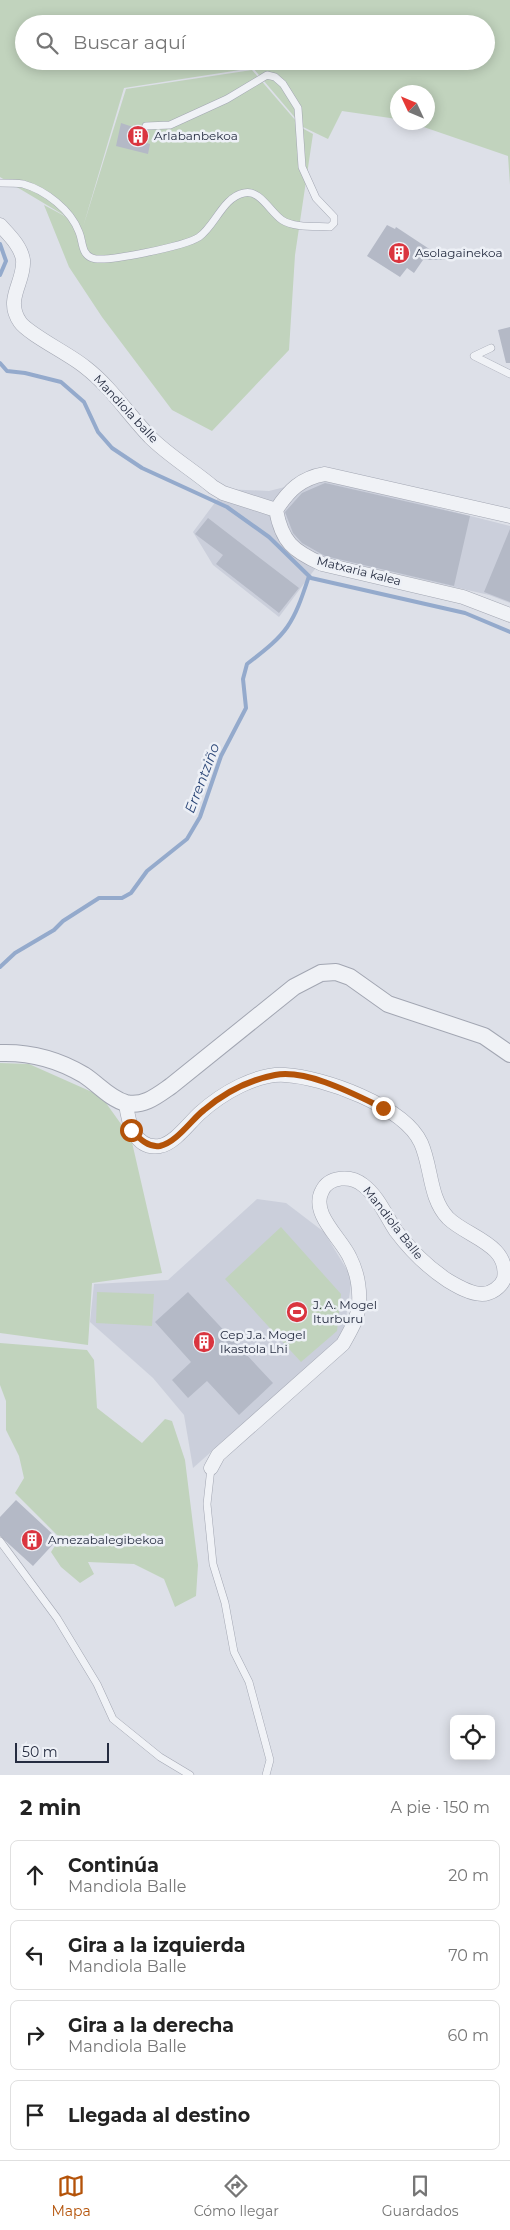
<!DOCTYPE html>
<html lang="es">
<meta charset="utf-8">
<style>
:root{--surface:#fff;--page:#f2f2f2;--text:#222;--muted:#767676;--line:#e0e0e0;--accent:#b45309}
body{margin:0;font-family:Montserrat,sans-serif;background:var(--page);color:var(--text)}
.controls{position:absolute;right:15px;bottom:15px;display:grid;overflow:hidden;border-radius:8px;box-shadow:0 2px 12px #0003}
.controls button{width:45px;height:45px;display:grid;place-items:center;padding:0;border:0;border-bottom:1px solid var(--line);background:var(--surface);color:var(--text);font:25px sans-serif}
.compass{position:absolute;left:390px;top:85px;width:45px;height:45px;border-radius:50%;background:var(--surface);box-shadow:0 2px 12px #0003;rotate:314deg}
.scale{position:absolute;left:15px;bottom:12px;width:94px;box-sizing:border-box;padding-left:5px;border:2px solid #252c40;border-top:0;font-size:14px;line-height:18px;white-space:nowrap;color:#252c40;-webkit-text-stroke:4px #edf0f6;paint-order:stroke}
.stop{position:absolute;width:15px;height:15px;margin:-11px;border:4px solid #b45309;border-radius:50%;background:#fff}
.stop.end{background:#b45309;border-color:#fff;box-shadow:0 1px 5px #0008}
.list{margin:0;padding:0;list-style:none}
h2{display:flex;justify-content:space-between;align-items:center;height:65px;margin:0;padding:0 20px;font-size:21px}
h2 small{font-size:16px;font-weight:400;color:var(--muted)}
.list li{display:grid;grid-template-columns:32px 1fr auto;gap:15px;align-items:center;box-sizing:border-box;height:70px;margin:0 10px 10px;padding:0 10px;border:1px solid var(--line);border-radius:8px}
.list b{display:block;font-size:19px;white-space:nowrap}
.list p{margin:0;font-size:16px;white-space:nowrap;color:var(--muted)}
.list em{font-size:16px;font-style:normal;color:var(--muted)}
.icon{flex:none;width:28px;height:28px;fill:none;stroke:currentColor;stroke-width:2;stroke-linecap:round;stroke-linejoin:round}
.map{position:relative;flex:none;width:510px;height:1775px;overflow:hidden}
.search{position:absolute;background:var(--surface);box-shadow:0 2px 12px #0003;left:15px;right:15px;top:15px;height:55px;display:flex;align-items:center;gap:12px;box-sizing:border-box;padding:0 18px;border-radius:28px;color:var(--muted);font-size:19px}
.sheet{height:385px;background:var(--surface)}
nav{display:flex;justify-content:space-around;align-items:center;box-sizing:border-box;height:70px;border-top:1px solid var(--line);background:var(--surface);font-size:14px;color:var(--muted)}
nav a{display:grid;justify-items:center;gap:2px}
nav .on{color:var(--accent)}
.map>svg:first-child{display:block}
.built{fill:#cbcfdb}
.green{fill:#c1d3bd;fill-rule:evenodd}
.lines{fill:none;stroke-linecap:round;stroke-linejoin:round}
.stream{stroke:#94aacc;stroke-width:4}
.building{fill:#b4b9c6}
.service-casing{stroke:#a2a6b2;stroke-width:8}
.minor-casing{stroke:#a2a6b2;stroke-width:15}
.tertiary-casing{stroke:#a2a6b2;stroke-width:18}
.service{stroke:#f0f2f6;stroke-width:7}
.minor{stroke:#f0f2f6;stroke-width:14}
.tertiary{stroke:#f0f2f6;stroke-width:16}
.route{stroke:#b45309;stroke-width:6}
.labels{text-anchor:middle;stroke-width:5;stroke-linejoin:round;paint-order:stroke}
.poi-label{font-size:12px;fill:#252c40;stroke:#edf0f6;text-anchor:start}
.street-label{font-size:12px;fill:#252c40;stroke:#edf0f6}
.water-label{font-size:14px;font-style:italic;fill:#2c4778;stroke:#edf0f6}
</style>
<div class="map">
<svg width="510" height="1775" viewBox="0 0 510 1775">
<rect width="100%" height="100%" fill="#dde0e8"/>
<path class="built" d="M321,478L510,526V603L489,595L324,557L279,617L213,565L193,532L225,489L269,491Z
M257,1199L286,1203L324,1232L352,1278L345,1324L338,1339L193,1468L184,1415L153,1378L90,1322L94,1284L168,1280Z"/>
<path class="green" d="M0,0H510V185L508,156L412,123L428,122V92H398L397,119L342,111L328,139L303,127L253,68L124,88L83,227L126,89L252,70L302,128L313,134L295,255L289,350L212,431L172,410L102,317L69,267L44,205L72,220L0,177ZM24,24H486V61H24Z
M0,1063L29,1064L101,1096L131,1138L162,1273L92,1283L88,1345L0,1333Z
M281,1227L341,1294L337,1331L301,1362L225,1279Z
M97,1292L154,1294L152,1326L96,1323Z
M0,1343L87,1350L94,1360L97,1408L142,1443L165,1419L172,1421L185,1460L198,1565L196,1596L175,1607L164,1579L134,1564L88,1562L94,1574L80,1583L61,1567L51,1552L60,1538L15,1493L24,1478L19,1456L6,1430V1401L0,1385Z"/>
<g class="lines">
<path class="stream" d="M0,244L6,261L0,275
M0,363L7,371L25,373L61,382L84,402L98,432L112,448L142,468L227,507L269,537L311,578L465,613L510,632
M0,967L15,953L54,930L63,921L99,898H122L131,893L147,871L187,839L200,817L221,756L246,708L243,679L247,664C288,633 293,625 309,576"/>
</g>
<path class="building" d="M121,123L145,131L143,142L150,144L148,154L116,146Z
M387,225L395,229L396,227L446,260H423L414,273L407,268L400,277L367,256Z
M510,327V363H506L498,330Z
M325,483L470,516L454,586L325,556L302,543L293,533L285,512L302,493Z
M208,518L299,588L279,613L216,564L223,555L195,534Z
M510,529V602L484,592Z
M188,1292L273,1383L239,1415L207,1381L188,1398L172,1380L191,1362L155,1322Z
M16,1500L58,1539L33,1566L0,1536V1517Z"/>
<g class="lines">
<g class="service-casing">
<path id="service" d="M0,183C7,183 16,183 23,184C45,190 71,210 79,232C83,241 81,254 92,258C105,263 185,246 199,237C215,226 223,197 244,193C260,189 270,212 282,220C294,228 316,226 330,227L334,223V217L316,198L302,167L298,108L283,84L275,77L267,75L227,99L170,125L146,126
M491,348L474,356L510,374
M211,1468L207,1504L213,1564L225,1603L234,1652L249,1682L270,1760L266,1775
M0,1541L57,1618L97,1684L113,1719L160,1757L190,1775"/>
</g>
<g class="minor-casing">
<path id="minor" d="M0,225C9,235 21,246 23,260C25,282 4,299 20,322C28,334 71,355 85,367C111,387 128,414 150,437C169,456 193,470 213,487L223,493L276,510
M510,516L325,474C301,478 289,490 276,510C282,542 293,551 322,564L463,597L510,615
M126,1103C128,1121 134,1150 160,1146C175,1143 189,1123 200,1113C221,1094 256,1073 285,1075C323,1077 404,1106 421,1143C432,1168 429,1198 448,1218C467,1237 510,1244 504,1279C501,1287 491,1294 482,1294C470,1294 457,1286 447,1280C426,1266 411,1251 396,1231C386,1216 378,1196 363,1185C351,1175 329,1176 322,1191C310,1214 342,1239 350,1258C357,1272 360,1289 359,1304C358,1319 350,1331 343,1344L218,1455L211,1468"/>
</g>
<g class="tertiary-casing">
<path id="tertiary" d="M0,1053C29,1052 59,1060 84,1075C98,1084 110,1099 126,1103C144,1107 158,1095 171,1086L294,987L321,973L336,972L350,977L388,1004L484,1036L510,1054"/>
</g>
<use href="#service" class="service"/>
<use href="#minor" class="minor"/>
<use href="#tertiary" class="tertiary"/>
</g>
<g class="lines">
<path class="route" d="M131,1130C139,1138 148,1148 160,1146C177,1142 191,1120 204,1110C224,1093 249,1080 275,1075C307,1069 354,1094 383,1108"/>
</g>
<defs>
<g id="building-disc" transform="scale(1.125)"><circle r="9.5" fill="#da353f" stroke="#edf0f6"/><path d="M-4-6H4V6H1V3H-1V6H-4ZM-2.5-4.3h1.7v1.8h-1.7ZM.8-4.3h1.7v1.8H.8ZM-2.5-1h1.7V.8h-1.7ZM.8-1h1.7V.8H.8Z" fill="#fff"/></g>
<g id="stadium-disc" transform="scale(1.125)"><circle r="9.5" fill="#da353f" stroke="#edf0f6"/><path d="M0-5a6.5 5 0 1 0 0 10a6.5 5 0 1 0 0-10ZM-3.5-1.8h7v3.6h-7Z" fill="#fff"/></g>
</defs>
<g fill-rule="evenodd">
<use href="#building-disc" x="138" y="136"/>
<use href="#building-disc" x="399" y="253"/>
<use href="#stadium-disc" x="297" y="1312"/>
<use href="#building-disc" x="204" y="1342"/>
<use href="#building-disc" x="32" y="1540"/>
</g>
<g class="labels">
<g class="poi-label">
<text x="154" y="140">Arlabanbekoa</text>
<text x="415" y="257">Asolagainekoa</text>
<text x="313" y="1309">J. A. Mogel<tspan x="313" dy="14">Iturburu</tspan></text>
<text x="220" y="1339">Cep J.a. Mogel<tspan x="220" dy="14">Ikastola Lhi</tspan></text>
<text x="48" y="1544">Amezabalegibekoa</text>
</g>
<g class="street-label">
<text transform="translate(126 409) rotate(47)" y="4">Mandiola balle</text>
<text transform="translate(359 571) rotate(14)" y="4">Matxaria kalea</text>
<text transform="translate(393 1223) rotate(52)" y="4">Mandiola Balle</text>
</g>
<g class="water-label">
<text transform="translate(202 778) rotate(-69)" y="5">Errentziño</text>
</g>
</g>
</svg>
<div class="controls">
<button><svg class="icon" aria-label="locate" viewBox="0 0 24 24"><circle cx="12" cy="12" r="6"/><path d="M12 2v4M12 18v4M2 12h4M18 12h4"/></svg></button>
</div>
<svg class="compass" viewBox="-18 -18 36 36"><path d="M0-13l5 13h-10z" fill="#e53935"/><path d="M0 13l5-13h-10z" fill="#767676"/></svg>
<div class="scale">50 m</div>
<div class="stop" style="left:131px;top:1130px"></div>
<div class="stop end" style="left:383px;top:1108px"></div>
<div class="search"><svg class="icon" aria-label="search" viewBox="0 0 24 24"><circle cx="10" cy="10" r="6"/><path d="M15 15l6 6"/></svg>Buscar aquí</div>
</div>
<section class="sheet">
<h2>2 min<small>A pie · 150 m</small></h2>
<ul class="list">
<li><svg class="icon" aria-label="ahead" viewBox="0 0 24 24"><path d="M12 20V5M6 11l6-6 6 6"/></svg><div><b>Continúa</b><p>Mandiola Balle</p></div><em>20 m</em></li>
<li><svg class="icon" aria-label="left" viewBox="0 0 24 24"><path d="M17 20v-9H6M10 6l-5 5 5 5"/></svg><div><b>Gira a la izquierda</b><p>Mandiola Balle</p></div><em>70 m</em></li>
<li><svg class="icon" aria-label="right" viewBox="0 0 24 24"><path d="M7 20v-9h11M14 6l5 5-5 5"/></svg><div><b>Gira a la derecha</b><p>Mandiola Balle</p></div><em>60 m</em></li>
<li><svg class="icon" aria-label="arrive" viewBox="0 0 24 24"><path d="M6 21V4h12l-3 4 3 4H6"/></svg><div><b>Llegada al destino</b></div></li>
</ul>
</section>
<nav>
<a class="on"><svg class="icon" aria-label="map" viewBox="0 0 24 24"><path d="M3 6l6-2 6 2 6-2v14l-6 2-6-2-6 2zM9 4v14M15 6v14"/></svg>Mapa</a>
<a><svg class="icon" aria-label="directions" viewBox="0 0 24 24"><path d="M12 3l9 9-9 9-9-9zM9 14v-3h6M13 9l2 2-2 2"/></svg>Cómo llegar</a>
<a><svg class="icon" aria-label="saved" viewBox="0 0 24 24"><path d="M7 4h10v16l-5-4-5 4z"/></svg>Guardados</a>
</nav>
